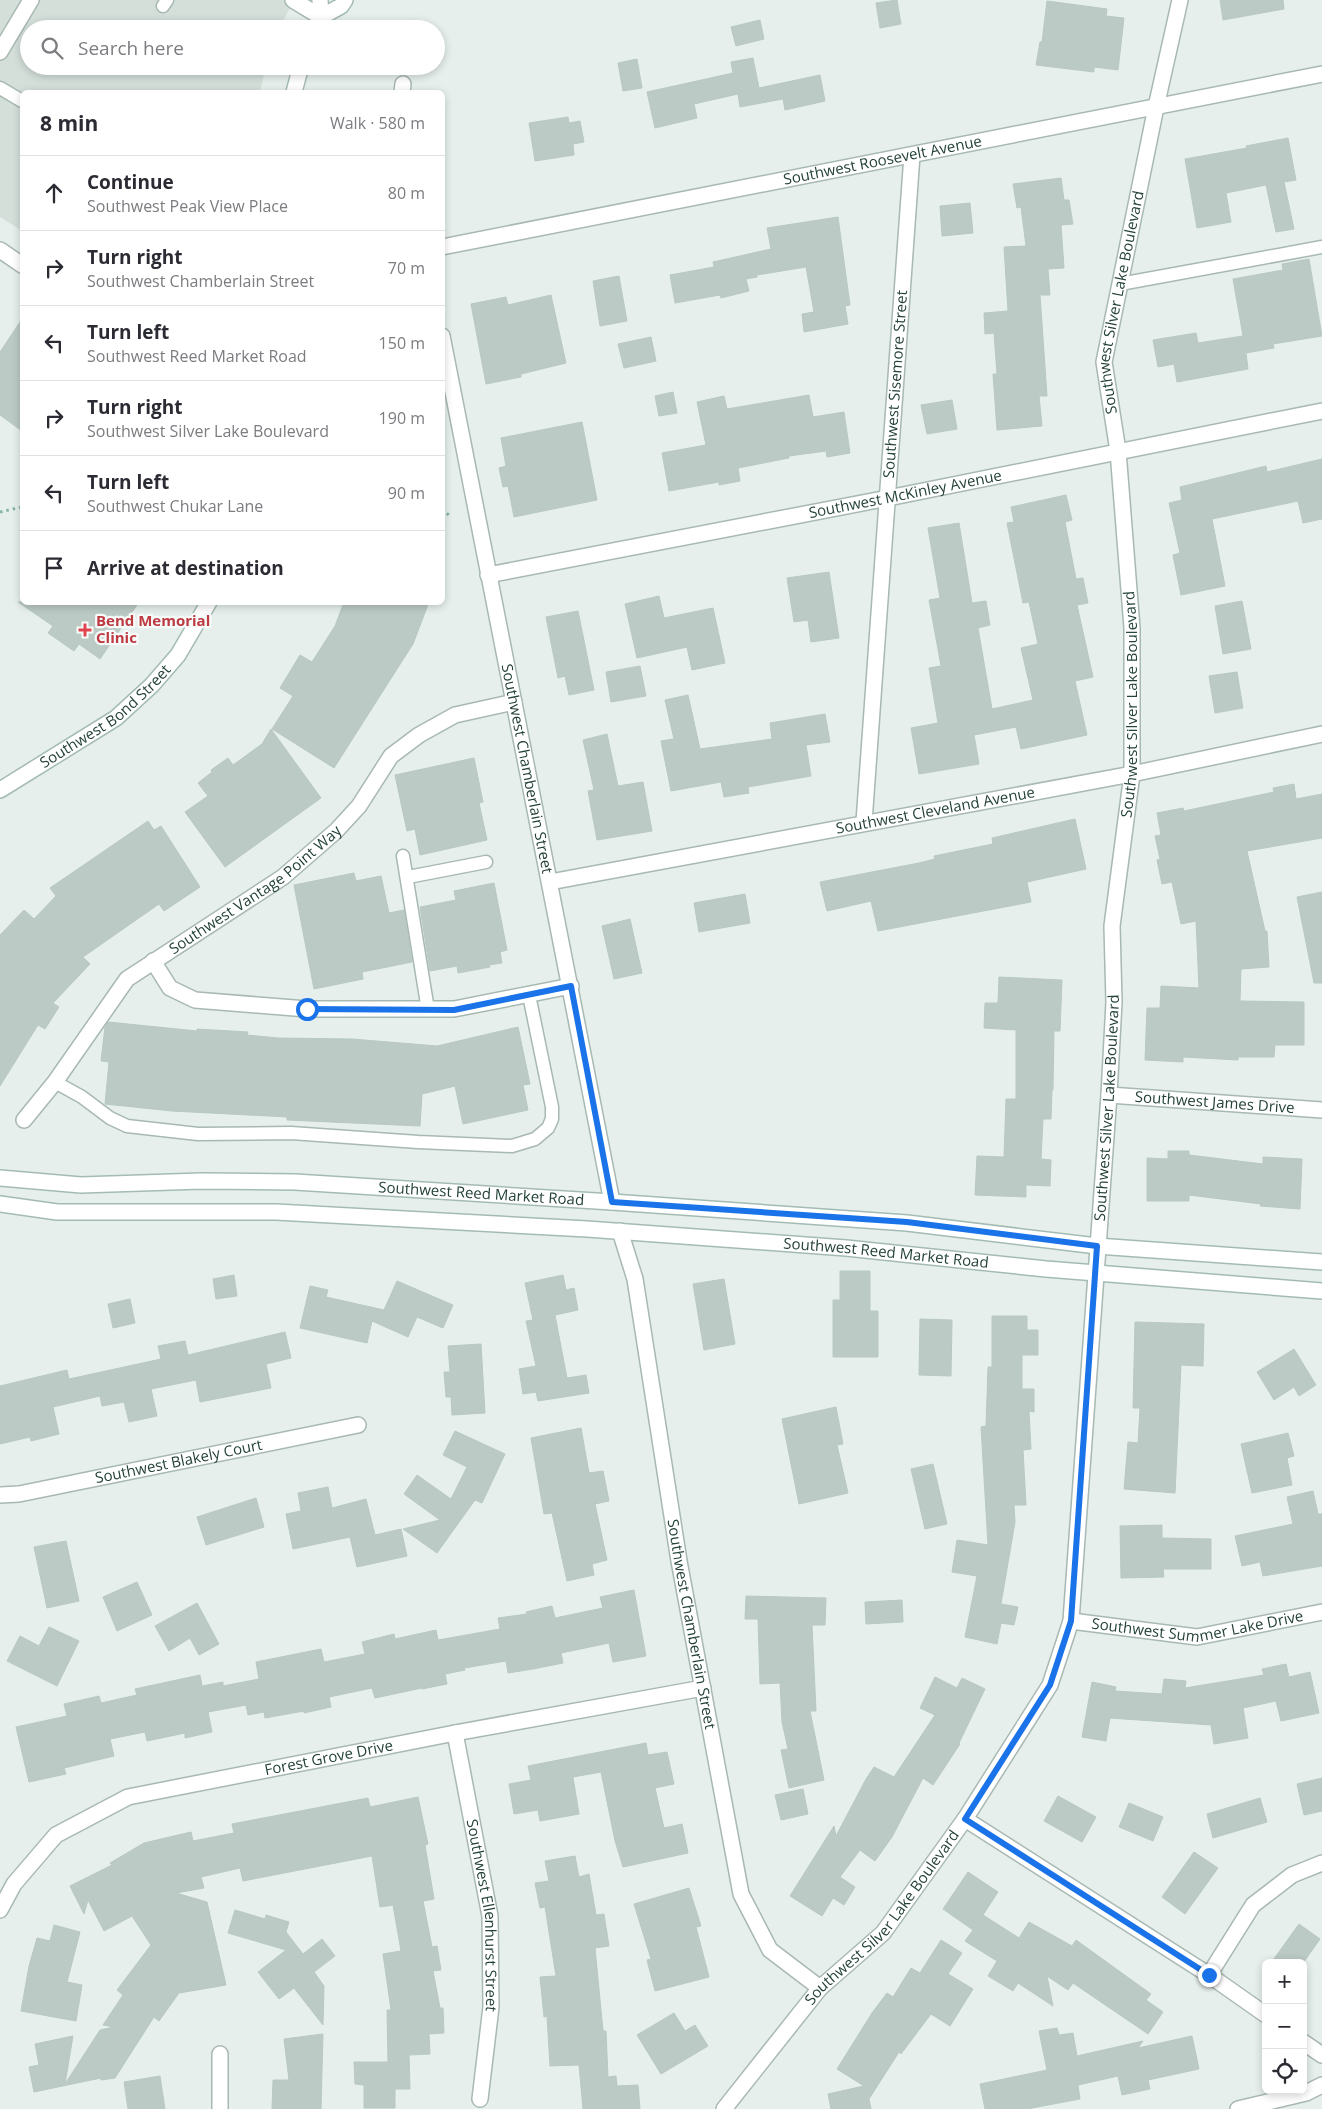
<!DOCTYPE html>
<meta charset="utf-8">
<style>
:root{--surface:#fff;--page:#f7f7f7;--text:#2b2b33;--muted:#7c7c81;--line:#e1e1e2}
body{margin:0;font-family:"Open Sans",sans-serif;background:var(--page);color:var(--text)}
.controls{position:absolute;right:15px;bottom:15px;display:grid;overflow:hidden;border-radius:8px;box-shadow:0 2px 8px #0003}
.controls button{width:45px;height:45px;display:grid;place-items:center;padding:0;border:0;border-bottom:1px solid var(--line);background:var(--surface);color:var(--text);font:25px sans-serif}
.stop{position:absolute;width:15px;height:15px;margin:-11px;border:4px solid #1a73e8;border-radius:50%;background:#fff}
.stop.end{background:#1a73e8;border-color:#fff;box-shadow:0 1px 5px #0008}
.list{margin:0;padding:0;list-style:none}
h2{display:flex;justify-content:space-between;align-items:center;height:65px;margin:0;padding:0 20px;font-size:21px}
h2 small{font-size:16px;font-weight:400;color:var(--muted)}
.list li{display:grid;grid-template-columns:32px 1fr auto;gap:15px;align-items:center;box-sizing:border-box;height:75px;padding:0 20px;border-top:1px solid var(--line)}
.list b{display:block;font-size:19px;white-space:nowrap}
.list p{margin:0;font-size:16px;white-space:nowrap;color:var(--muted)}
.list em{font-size:16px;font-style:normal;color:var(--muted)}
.icon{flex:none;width:28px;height:28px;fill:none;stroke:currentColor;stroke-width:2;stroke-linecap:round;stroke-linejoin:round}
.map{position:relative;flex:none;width:1322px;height:2109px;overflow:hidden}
.search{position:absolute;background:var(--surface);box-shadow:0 2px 8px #0003;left:20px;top:20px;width:425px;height:55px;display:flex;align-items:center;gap:12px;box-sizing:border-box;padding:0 18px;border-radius:28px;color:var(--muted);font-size:19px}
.panel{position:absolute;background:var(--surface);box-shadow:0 2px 8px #0003;left:20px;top:90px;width:425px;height:515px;border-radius:8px}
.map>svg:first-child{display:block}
.built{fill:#d4dfda}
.building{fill:#bbcac4;stroke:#b8c9c2}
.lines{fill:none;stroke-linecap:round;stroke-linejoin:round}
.lane-casing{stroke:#a8b8b2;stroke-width:15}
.street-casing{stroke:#a8b8b2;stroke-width:18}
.secondary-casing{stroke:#a4bbb3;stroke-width:18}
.path{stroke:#86b3a5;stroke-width:3;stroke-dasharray:2.5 4;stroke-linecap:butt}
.lane{stroke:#fff;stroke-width:12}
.street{stroke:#fff;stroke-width:15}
.secondary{stroke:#fff;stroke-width:15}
.route{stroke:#1a73e8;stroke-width:6}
.health-dot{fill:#e0444e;stroke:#f7fbf9;stroke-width:2}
.labels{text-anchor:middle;stroke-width:4.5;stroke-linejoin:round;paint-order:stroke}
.street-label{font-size:15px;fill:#24423a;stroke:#f7fbf9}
.health-label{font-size:15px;font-weight:bold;fill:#be3a42;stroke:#f7fbf9;text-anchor:start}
</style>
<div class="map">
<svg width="1322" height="2109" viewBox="0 0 1322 2109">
<rect width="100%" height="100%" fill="#e6efeb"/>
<path class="built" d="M0,0H294L279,29H29V66H266L260,92H22V231L0,217Z"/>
<path class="building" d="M897,0L901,24L880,28L876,3Z
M1220,0H1283L1284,9L1223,20Z
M1047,1L1107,9L1106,16L1124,18L1118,70L1094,67V72L1036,65L1040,42H1042Z
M760,20L764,39L736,46L731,27Z
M753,58L759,88L820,75L825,101L785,110L783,99L740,107L738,94L694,104L697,118L655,128L647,92L733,73L731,62Z
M637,59L642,88L623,91L618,63Z
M568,117L569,123L580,121L584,142L573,144L574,155L535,161L529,123Z
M1288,138L1296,180L1284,182L1294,229L1276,232L1266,185L1226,193L1231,222L1197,228L1185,159L1247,148L1246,146Z
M1061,178L1064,200H1069L1073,224L1061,225L1064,268L1048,269L1050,295H1040L1047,396H1039L1042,426L997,430L993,374H997L994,333L985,334L984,313L1008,311L1004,247L1026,246L1021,207L1017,208L1013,184Z
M970,203L973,233L942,236L940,206Z
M838,217L850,305L845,306L848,324L804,332L802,314L814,312L806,267L757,275V277L746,279L749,291L721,298L720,295L675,303L670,275L714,267L713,262L771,249L767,228Z
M1309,259L1322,336L1273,344L1274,348L1246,353L1248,369L1177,382L1174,364L1158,367L1153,340L1196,333L1198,343L1243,336L1233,279L1283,270L1282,264Z
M619,276L627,321L600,326L593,281Z
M551,295L566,363L521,374V377L486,384L471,304L506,297L508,305Z
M22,319V431L0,415V352Z
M651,337L656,361L624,368L618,344Z
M673,392L677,413L659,416L655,396Z
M809,395L813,417L844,412L850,453L827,457L826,451L789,456V458L738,468L740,481L719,485V482L669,491L662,453L706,445L697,402L724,396L727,409Z
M952,400L957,429L927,434L921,405Z
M582,422L597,500L514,517L508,486L503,487L499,468L506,466L501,438Z
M1322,459V519L1303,523L1298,501L1212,519L1225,586L1181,595L1173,555L1180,553L1169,503L1182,500L1180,487L1266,466L1267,472Z
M1066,495L1072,520L1065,522L1076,579L1083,578L1088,603L1077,605L1093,677L1075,681L1087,735L1021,749L1016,727L974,735L979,764L919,774L911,728L938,723L929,668L941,666L929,600L940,598L928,528L959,523L972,603L986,601L990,625L978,628L992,709L1033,700L1021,648L1038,644L1029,602L1023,603L1007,523L1014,522L1011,507Z
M829,572L839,638L811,642L808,620L794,622L787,578Z
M659,596L664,618L713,608L725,663L692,670L687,647L637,658L625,604Z
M1242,601L1251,649L1223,654L1215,606Z
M18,602H139L100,659L79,644L74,651L48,633L53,626Z
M344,602H429L413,644L334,768L272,729L293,696L280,688L300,655L312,662L335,626Z
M578,611L594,690L569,695L565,676L558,678L546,617Z
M640,666L646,696L611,702L606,672Z
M1237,672L1243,708L1215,713L1209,676Z
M688,695L700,749L772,739L770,723L825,714L830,742L806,745L811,776L748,787L749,793L724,797L721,782L671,791L661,741L674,739L665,700Z
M271,729L321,798L225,867L185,812L208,796L198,783L212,772L211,770L228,758L233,765L262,744Z
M607,734L618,786L643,782L652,831L597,840L588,791L594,790L583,740Z
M474,758L483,802L479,803L487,840L420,855L415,829L407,831L395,775Z
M1294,784L1296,799L1322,794V838L1247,851L1265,931H1267L1269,967L1241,969L1240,1001L1304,1002V1045H1275L1274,1057H1238V1060L1183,1057V1062L1145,1060L1147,1008H1160L1161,986L1199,988L1196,921L1181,924L1172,882L1162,884L1157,860L1160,859L1155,836L1161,835L1157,813L1183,808L1184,811L1274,792L1273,788Z
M1075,819L1086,869L1027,882L1031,902L878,931L871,901L827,911L820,882L919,863L935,859L934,856L993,844L992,838Z
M148,821L154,830L161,826L200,887L164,911L159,904L83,957L90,964L53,1003L59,1007L45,1029L38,1025L0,1086V935L24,910L34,919L56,896L50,888Z
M354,873L356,881L381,876L389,913L404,910L412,962L362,972L363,979L314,989L294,885Z
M494,883L507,950L500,952L502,963L489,965L490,967L458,973L457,966L430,971L420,907L456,900L454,891Z
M1322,892V983H1314L1297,897Z
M745,894L750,923L699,932L694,903Z
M630,919L642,973L614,979L602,926Z
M999,977L1062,980L1060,1031H1054L1053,1090H1052L1051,1119H1043L1041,1159L1051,1160L1050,1186L1026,1185V1197L975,1195L977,1156L1004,1157L1006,1099H1016V1030L984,1028L985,1003H998Z
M108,1022L197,1031V1029L248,1032L247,1035L278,1038L352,1039L437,1046L518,1027L530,1084L523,1085L528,1110L463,1124L455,1086L422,1094L420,1126L287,1120V1117L172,1111L105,1104L109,1062L101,1061L105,1027Z
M1168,1151H1189V1155L1263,1164V1157L1302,1159L1300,1209L1260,1206L1261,1204L1189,1195V1201H1147V1158L1168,1159Z
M840,1271H870V1311H878V1357H833V1300H840Z
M234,1275L237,1296L216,1299L213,1279Z
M563,1275L566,1290L574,1288L578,1310L555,1315L567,1378L586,1375L589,1393L538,1401L536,1392L523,1394L519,1369L536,1366L526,1321L533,1320L525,1283Z
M724,1279L735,1344L704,1350L693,1284Z
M397,1281L453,1305L443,1328L417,1317L408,1337L372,1321L367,1343L300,1328L310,1286L328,1290L326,1297L384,1310Z
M130,1299L135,1323L113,1328L108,1304Z
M992,1316H1027V1330H1038V1355H1022V1389H1034V1412L1029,1411L1031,1449L1023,1450L1026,1505H1014L1015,1522L1001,1604L1018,1607L1014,1625L1001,1623L997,1644L965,1637L977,1576L952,1572L957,1540L988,1545L981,1427L986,1426L988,1367H992Z
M920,1319L952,1320L951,1376L919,1375Z
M1135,1322L1204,1324L1203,1366L1181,1365L1175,1493L1124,1489L1128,1442L1138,1443L1140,1408H1133Z
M285,1332L291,1358L266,1364L271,1388L200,1402L196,1380L151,1389L157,1416L129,1422L124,1402L102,1406L100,1396L53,1407L59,1434L31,1441L30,1437L0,1444V1386L67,1370L69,1379L161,1359L158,1346L185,1341L188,1355Z
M481,1344L485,1413L452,1415L451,1397H446L444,1372H450L448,1346Z
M1294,1349L1316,1385L1299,1396L1294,1387L1274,1400L1257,1372Z
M836,1407L843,1444L837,1445L848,1493L799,1504L782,1419Z
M581,1428L589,1473L603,1471L609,1501L595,1504L607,1560L592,1564L594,1575L567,1581L552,1513L544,1514L531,1438Z
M455,1431L505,1454L482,1503L475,1500L437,1553L403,1529L440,1520L404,1494L417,1475L451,1499L467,1467L443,1455Z
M1288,1433L1294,1456L1287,1458L1292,1485L1252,1493L1241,1444Z
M933,1464L947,1524L925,1529L911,1469Z
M328,1487L332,1508L366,1499L375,1535L401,1529L407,1556L357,1567L350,1537L293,1549L286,1514L301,1511L298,1493Z
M1313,1491L1318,1514H1322V1566L1263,1576L1260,1562L1242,1566L1235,1536L1293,1524L1287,1497Z
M256,1498L264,1527L206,1545L197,1517Z
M1162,1525V1538L1211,1539V1569H1163L1164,1577L1121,1578L1120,1526Z
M66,1541L79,1601L47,1608L34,1547Z
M137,1582L152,1615L117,1631L103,1597Z
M634,1590L646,1656L613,1662L609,1643L561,1653L563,1663L533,1669L508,1673L506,1661L464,1668L465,1670L445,1674L447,1684L422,1689V1688L375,1698L372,1688L329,1697L331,1707L304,1713V1711L265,1718L264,1712L248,1715L246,1705L208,1712L212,1732L185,1738V1733L147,1741L145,1732L110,1739L114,1756L64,1768L66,1774L29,1782L16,1727L67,1716L64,1704L99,1696L101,1703L137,1695L135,1689L200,1675L202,1686L223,1682V1686L259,1679L256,1662L321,1649L324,1662L365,1654L362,1642L394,1634L395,1639L436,1630L438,1640L500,1629L498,1618L527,1614L526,1612L552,1606L555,1618L603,1608L600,1597Z
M746,1596L826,1598L825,1625H812L816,1711H810L824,1780L789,1788L781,1750L788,1749L782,1722L780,1683L760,1684L758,1619H745Z
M902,1600L903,1622L866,1624L865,1602Z
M197,1603L219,1644L199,1655L190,1638L169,1651L155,1626Z
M49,1627L79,1641L57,1686L7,1661L20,1636L39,1646Z
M1286,1664L1289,1677L1310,1672L1319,1713L1281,1721L1276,1701L1243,1708L1248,1738L1214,1744L1211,1725L1110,1718L1106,1741L1082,1737L1092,1682L1116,1687L1115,1691L1162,1694L1164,1679L1186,1681L1185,1688L1264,1675L1262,1669Z
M935,1677L957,1688L962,1678L985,1689L959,1743L960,1744L933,1785L923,1778L892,1837L875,1861L860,1850L840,1877L855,1887L844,1905L833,1898L822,1916L790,1896L834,1826L836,1836L866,1779L874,1767L894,1777L935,1715L920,1708Z
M646,1743L648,1755L667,1752L674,1784L655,1788L664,1828L682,1824L688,1853L623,1867L615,1841L601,1772L573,1777L579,1814L540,1821L538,1810L514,1814L509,1784L531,1780L528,1766Z
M1322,1778V1811L1304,1815L1297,1784Z
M803,1789L808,1814L781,1820L775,1795Z
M1058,1796L1096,1817L1082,1842L1044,1821Z
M418,1797L428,1844L425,1845L434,1899L423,1901L432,1947L437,1946L441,1970L433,1971L440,2008H443L444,2033L429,2034L430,2054L409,2055L410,2089H395V2108H364V2085L355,2084L354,2062H388L387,2010H391L383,1954L401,1951L393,1905L380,1907L372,1856L243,1881L240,1868L201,1877L204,1888L176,1893L207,1902L226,1985L179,1993L159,2021L154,2017L115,2078L101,2080V2078L34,2092L29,2067L39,2065L35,2044L73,2036L65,2084L100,2030L114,2027L103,2025L123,1995L117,1990L151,1945L132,1916L104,1931L88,1900L84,1914L70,1886L112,1865L110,1863L144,1843L191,1832L193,1841L234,1833L232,1824L368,1798L370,1807Z
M1260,1798L1267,1822L1213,1838L1207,1814Z
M1129,1803L1163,1817L1153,1841L1119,1827Z
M1194,1852L1218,1868L1185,1914L1162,1897Z
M575,1856L579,1877L589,1874L596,1915L604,1914L609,1946L595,1948L603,2031H606L608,2077L616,2076L617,2086L638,2085L640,2109H583L579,2065L550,2066L547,2016L544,2017L540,1977L556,1976L545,1907L540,1908L535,1883L549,1881L545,1861Z
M968,1872L998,1892L983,1915L1019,1938L1029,1922L1072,1946L1076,1940L1151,1994L1146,2000L1163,2012L1148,2034L1073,1983L1068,1990L1047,1976L1053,2006L1018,1983L1013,1991L988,1976L997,1961L965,1941L973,1930L943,1909Z
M689,1888L701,1926L696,1927L709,1977L655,1991L647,1960L651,1959L634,1904Z
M235,1910L265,1919L266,1915L289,1922L286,1932L303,1954L322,1939L335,1956L314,1972L324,1986L323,2025L294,1988L279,1999L258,1972L286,1950L228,1933Z
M1299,1924L1320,1939L1303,1963H1271Z
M54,1925L80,1932L67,1982L82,1985L76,2021L21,2011L29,1966L37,1938L50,1941Z
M941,1940L962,1953L948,1974L973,1989L950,2026L931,2014L901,2054L899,2052L869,2099L871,2109H831L828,2094L864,2086L837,2069L872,2013L887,1993L893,1997L911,1968L920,1973Z
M674,2013L685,2031L695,2025L708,2046L661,2074L637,2035Z
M1057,2028L1059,2035L1073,2033L1077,2056L1143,2041L1138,2048L1192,2036L1199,2069L1148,2080L1150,2089L1122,2095L1118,2076L1078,2085L1080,2099L1027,2109H985L980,2084L1047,2070L1039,2031Z
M323,2034L321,2109H272L273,2080H289L284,2039Z
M160,2076L165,2109H128L124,2082Z"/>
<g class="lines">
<g class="lane-casing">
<path id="lane" d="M163,6L167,0
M0,88L22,101
M1120,284L1322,247
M403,856L428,1010
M408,877L486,862
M55,1082L82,1097L110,1118L127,1126L198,1134L291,1133L418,1142L512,1146L535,1139L548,1128L552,1119V1107L529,995"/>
</g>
<g class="street-casing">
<g id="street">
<path d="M293,0L321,17"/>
<path d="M0,52L31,0"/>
<path d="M402,92L403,84"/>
<path id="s1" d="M442,247L1322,74"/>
<path d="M0,250L22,265"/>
<path id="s2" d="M442,336L612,1202"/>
<path id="s3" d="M488,575L888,498L1322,411"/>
<path id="s4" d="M864,822L912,155"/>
<path id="s5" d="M550,882L1132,774L1322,734"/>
<path d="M153,961L170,988L195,1000L307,1009H454L571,986"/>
<path id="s6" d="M1109,1095L1322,1110"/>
<path id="s7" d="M24,1120L55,1082L127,979L283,877L336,831L359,806L391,756L419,735L455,715L514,702"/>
<path id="s8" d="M620,1231L635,1279L679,1561L741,1894L770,1950L820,1988"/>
<path id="s9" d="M0,1495L19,1494L358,1425"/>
<path id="s10" d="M1071,1621L1197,1637L1322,1612"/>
<path id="s11" d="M455,1733L490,1916L491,2007L480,2099"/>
<path d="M965,1819L1209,1975L1266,2015"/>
<path id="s12" d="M0,1910L14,1884L56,1835L128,1797L455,1733L703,1688"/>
<path d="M1209,1975L1253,1905L1292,1875L1322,1863"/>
<path d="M1303,2042L1322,2055"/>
<path d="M220,2054V2109"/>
<path id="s13" d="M724,2109L820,1988L883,1933L965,1819L1050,1685L1071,1621L1109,1095L1114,1002L1112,926L1132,774V628L1118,451L1104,362L1156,107L1180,0"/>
<path d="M1238,2109L1306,2093L1322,2085"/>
</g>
</g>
<g class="secondary-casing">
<g id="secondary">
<path d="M321,17L341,6L345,0"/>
<path d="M316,29L321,17L320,0"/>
<path d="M294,92L301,66"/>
<path id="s14" d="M0,790L116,718L152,685L178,655L209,602"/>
<path id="s15" d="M0,1178L81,1185L201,1181L295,1182L612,1202L907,1223L1097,1246L1322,1262"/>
<path id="s16" d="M0,1204L57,1212H276L587,1229L846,1248L1046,1269L1322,1291"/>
</g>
</g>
<path class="path" d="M442,509L451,517
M0,512L22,507"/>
<use href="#lane" class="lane"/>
<use href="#street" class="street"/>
<use href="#secondary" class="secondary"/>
</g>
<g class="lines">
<path class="route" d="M307,1009L454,1010L571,986L612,1202L907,1222L1097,1246L1071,1621L1050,1685L965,1819L1209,1975"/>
</g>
<path class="health-dot" d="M82.5 622.5h5v5h5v5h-5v5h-5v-5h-5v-5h5z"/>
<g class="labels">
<g class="street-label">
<text dy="5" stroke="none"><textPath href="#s1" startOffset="449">Southwest Roosevelt Avenue</textPath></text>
<text dy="5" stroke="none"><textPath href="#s13" startOffset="1929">Southwest Silver Lake Boulevard</textPath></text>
<text dy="5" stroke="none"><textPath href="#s4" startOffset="439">Southwest Sisemore Street</textPath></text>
<text dy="5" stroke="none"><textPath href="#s3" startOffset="425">Southwest McKinley Avenue</textPath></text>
<text dy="5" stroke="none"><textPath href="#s13" startOffset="1524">Southwest Silver Lake Boulevard</textPath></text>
<text dy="5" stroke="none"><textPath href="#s14" startOffset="129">Southwest Bond Street</textPath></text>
<text dy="5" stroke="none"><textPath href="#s2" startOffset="441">Southwest Chamberlain Street</textPath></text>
<text dy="5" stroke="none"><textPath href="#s5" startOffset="392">Southwest Cleveland Avenue</textPath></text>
<text dy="5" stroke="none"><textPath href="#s7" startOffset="331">Southwest Vantage Point Way</textPath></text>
<text dy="5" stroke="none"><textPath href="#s6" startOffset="106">Southwest James Drive</textPath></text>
<text dy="5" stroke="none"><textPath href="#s13" startOffset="1119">Southwest Silver Lake Boulevard</textPath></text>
<text dy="5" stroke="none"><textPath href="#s15" startOffset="482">Southwest Reed Market Road</textPath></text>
<text dy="5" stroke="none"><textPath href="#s16" startOffset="888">Southwest Reed Market Road</textPath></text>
<text dy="5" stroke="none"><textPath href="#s9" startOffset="182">Southwest Blakely Court</textPath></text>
<text dy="5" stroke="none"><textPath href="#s10" startOffset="128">Southwest Summer Lake Drive</textPath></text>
<text dy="5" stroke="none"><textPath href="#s8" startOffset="400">Southwest Chamberlain Street</textPath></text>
<text dy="5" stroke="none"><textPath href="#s12" startOffset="380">Forest Grove Drive</textPath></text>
<text dy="5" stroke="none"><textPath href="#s11" startOffset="185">Southwest Ellenhurst Street</textPath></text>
<text dy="5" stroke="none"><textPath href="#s13" startOffset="249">Southwest Silver Lake Boulevard</textPath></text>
</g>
<g class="health-label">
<text x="96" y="626">Bend Memorial<tspan x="96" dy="17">Clinic</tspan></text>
</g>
</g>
</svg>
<div class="controls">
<button>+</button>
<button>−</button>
<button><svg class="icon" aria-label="locate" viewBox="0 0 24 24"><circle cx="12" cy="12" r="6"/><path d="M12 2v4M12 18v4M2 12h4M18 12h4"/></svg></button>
</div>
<div class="stop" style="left:307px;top:1009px"></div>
<div class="stop end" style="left:1209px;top:1975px"></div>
<div class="search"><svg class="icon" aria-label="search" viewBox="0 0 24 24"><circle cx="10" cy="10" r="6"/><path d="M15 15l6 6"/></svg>Search here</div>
<section class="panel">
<h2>8 min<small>Walk · 580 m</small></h2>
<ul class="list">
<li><svg class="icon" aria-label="ahead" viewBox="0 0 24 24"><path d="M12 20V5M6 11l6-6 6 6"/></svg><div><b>Continue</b><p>Southwest Peak View Place</p></div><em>80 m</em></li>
<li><svg class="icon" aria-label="right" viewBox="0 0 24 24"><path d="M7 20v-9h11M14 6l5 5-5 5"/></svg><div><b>Turn right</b><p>Southwest Chamberlain Street</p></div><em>70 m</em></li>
<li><svg class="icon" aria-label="left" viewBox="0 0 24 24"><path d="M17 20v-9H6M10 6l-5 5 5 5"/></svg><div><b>Turn left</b><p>Southwest Reed Market Road</p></div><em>150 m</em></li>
<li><svg class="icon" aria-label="right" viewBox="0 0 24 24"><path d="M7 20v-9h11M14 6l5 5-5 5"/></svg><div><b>Turn right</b><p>Southwest Silver Lake Boulevard</p></div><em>190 m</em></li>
<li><svg class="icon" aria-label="left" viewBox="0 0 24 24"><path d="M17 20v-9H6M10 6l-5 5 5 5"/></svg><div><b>Turn left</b><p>Southwest Chukar Lane</p></div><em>90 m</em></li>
<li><svg class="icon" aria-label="arrive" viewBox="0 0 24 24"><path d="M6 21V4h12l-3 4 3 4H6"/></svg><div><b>Arrive at destination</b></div></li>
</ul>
</section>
</div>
